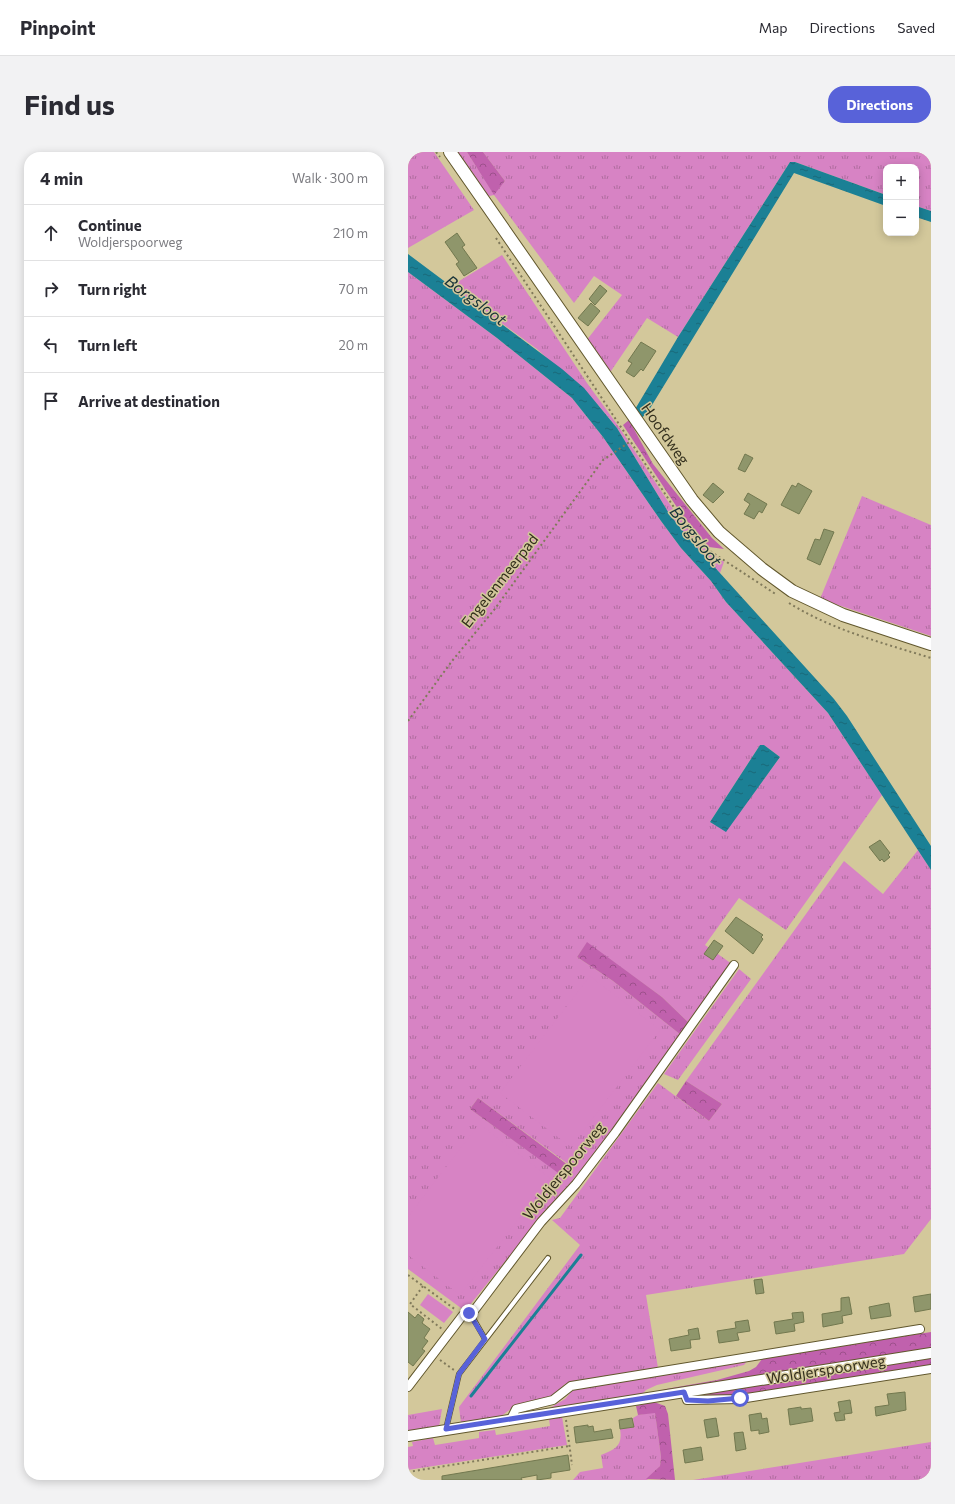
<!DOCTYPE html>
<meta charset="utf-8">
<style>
:root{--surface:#fff;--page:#f2f2f3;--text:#2b2b33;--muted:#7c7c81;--line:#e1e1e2;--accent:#5862d9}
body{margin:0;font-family:Commissioner,sans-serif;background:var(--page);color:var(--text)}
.controls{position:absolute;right:12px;top:12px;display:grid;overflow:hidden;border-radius:8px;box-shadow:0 2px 10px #0003}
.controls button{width:36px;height:36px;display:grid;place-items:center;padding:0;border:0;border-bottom:1px solid var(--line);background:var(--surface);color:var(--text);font:20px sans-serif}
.stop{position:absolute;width:12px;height:12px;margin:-9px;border:3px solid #5862d9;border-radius:50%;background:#fff}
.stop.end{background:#5862d9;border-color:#fff;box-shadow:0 1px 4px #0008}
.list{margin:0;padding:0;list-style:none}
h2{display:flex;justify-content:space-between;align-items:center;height:52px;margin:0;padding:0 16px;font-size:17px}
h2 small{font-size:13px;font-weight:400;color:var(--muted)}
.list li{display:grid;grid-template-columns:26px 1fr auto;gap:12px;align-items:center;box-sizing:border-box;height:56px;padding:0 16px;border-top:1px solid var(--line)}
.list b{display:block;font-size:15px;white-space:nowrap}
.list p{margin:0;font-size:13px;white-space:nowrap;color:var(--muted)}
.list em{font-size:13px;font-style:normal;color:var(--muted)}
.icon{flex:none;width:22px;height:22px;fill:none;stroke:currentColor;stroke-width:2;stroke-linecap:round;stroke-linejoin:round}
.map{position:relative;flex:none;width:523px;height:1328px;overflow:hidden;border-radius:16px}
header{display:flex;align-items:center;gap:24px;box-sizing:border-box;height:56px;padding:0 20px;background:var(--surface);border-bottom:1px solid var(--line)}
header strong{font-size:19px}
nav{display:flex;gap:22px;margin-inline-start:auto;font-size:14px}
.intro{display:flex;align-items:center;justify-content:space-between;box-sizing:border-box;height:96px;padding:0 24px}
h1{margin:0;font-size:28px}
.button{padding:10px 18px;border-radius:16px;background:var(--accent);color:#fff;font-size:14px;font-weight:700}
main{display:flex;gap:24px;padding:0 24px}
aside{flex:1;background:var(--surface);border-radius:16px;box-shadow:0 2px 10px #0003}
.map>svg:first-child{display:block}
.grass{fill:url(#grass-tufts);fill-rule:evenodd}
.forest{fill:url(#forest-crowns)}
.pitch{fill:#d783c4}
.water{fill:url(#water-ripples)}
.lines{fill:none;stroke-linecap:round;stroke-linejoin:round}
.stream{stroke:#1b8095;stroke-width:3}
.building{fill:#8f966b;stroke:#72784f}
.service-casing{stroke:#61572d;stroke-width:6}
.minor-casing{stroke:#61572d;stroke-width:10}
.tertiary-casing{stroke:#61572d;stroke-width:12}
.secondary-casing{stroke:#61572d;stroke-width:14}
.path{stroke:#817a5b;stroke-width:2;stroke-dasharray:2 3;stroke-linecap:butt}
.service{stroke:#fff;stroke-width:4}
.minor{stroke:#fff;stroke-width:8}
.tertiary{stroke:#fff;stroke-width:10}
.secondary{stroke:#fff;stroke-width:12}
.route{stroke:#5862d9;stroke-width:5}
.labels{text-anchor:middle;stroke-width:3;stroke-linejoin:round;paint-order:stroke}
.street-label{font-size:15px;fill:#332f1d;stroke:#d3c89b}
.water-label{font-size:16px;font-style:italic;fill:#153138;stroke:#d3c89b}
</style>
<header>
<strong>Pinpoint</strong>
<nav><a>Map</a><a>Directions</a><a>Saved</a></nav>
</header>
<div class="intro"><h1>Find us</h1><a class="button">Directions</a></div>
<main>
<aside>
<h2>4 min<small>Walk · 300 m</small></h2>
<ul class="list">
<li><svg class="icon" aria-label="ahead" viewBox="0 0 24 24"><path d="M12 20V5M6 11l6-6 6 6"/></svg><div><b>Continue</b><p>Woldjerspoorweg</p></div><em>210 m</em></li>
<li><svg class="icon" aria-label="right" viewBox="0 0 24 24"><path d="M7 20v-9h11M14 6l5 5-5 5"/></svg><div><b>Turn right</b></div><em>70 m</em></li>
<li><svg class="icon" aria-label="left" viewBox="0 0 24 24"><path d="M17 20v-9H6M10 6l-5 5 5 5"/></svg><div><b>Turn left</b></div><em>20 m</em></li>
<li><svg class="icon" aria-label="arrive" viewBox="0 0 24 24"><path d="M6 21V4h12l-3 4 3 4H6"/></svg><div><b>Arrive at destination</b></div></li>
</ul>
</aside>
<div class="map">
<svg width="523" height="1328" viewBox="0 0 523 1328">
<defs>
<pattern id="grass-tufts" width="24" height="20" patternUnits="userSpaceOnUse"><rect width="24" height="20" fill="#d783c4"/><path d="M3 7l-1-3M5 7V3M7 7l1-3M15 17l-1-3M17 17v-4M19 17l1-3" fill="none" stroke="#af6c9f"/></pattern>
<pattern id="forest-crowns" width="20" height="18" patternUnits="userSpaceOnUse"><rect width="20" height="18" fill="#c061ad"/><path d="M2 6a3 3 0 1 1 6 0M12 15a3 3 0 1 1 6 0" fill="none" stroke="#9d508c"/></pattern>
<pattern id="water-ripples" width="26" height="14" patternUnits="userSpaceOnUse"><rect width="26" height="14" fill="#1b8095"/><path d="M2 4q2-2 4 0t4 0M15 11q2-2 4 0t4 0" fill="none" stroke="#196979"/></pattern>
</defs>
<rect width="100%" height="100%" fill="#d3c89b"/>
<path class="grass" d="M14,0H26L66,58L0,96V3Z
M46,0H59L86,42L97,29L75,0H523V59L508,54V15H478V43L387,10H382L270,185L239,166L201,222L178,189L214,143L186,124L166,151L86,43L77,45Z
M94,103L179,231L211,275L267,360L294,394L316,410L312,421L283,389L262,363L209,276L191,254L129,197L43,134Z
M0,120L89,186L164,246L195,285L253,369L273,396L303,429L318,450L420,561L474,643L378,778L331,746L297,793L324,812L281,871L254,845L179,791L169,805L205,829L273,883L172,1021L138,1059L57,1159L0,1117ZM352,593H356L372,605L318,679L302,670ZM70,946L164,1015L157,1025L62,957Z
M454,344L523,373V484L412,447Z
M510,698L523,718V1067L496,1102L238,1143L250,1216L157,1232L144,1245L108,1253L92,1265L53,1271L51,1255L172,1093L144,1068L152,1066L250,931L301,969L314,952L278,929L436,709L475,742Z
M331,817L343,827L270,928L256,922Z
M339,1209L336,1213L249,1233L238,1238L233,1243L140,1257L157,1247L164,1239L174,1235Z
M34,1257L31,1275L0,1280V1263Z
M247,1260L253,1305L252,1314L239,1328H165L172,1320L195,1316L193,1303C207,1297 215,1294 212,1277L226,1275L225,1266L230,1263Z
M154,1265L159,1293L0,1318V1295L5,1294L4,1290L25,1286L27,1293L71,1286V1280L87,1278L88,1283L142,1274L141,1267Z
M523,1290V1328H285Z"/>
<path class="forest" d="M59,0H75L97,29L86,43Z
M221,268L245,312L304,386L316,397L301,395L274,363L215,273Z
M179,790L254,845L281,871L273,883L205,829L169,805Z
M278,929L314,952L301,969L268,944Z
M70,946L164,1016L157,1026L62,957Z
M523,1180V1196L249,1240L258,1237L309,1228L341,1219L348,1215L354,1207Z
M523,1205V1214L330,1244L288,1245L289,1243Z
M246,1250L257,1254L260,1262L267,1328L238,1327L252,1314L253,1305L247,1261L230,1263L228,1254Z"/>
<path class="pitch" d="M182,824L252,878L163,995L92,941Z
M71,972L142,1026L52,1143L0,1103V1065Z
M20,1142L45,1160L36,1171L12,1153Z"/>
<path class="water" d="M382,10H387L478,43V54L386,21L241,258L233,267L226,259L270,185Z
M508,54L523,59V70L508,65Z
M0,102L154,217L176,236L209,276L262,363L283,389L426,547L439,564L523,694V718L420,561L318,450L303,429L273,396L253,369L195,285L164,246L89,186L0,120Z
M352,593H356L372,605L318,680L302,670Z"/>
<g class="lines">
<path class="stream" d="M63,1244L173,1103"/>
</g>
<path class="building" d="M49,81L57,93L54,95L69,116L56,124L48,112L51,110L37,90Z
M192,133L199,139L187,153L181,147Z
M183,151L192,159L180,174L170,166Z
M233,190L248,199L235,219L233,217L226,225L218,220L224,211L220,209Z
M337,302L345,306L337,320L330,317Z
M305,331L316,340L305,351L295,343Z
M390,331L404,339L391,362L373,353L384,333L388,335Z
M340,341L359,352L354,361L351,359L346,367L336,362L342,352L336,348Z
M416,377L426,380L412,413L399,407L407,387L412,388Z
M472,688L482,701L480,703L482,705L476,710L474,707L472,709L461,695Z
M328,765L355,783L353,785L355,787L345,802L317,779Z
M306,788L315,794L305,808L296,802Z
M354,1127L356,1141L348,1142L346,1128Z
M523,1142V1157L507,1160L505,1145Z
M441,1145L444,1162L434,1164L435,1171L415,1175L414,1162L433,1159V1146Z
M481,1151L483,1164L463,1167L461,1155Z
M0,1160L7,1166L10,1162L16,1167L14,1171L22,1177L16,1186L20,1189L14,1197L17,1199L5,1214L0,1210Z
M395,1160L396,1170L386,1172L387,1179L368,1182L366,1170L385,1167L384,1161Z
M340,1168L342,1179L329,1181L331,1188L311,1191L309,1179L328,1176L327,1170Z
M290,1176L292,1187L282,1188L283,1196L263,1199L261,1187L281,1183L280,1178Z
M497,1240L498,1258L468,1264L467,1255L481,1253L479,1242Z
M442,1248L444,1261L436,1262L437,1268L428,1269L426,1261L432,1260L430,1250Z
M393,1255V1257L403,1256L405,1269L382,1273L380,1257Z
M353,1261L354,1267L359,1266L361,1280L351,1282V1278L343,1279L341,1263Z
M224,1266L226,1275L212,1277L211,1268Z
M308,1266L311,1284L299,1286L296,1268Z
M180,1273V1275L185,1274L186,1280L203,1277L205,1286L168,1291L166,1275Z
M335,1280L338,1297L328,1299L326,1281Z
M293,1295L295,1308L277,1311L275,1298Z
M160,1303L162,1318L143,1321V1326L129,1328V1323L113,1326L114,1328H34V1324Z"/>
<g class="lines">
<g class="service-casing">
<path id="service" d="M62,1161L77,1187
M38,1277L51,1222L140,1106"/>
</g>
<g class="minor-casing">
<path id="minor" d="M0,1235L55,1163L65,1160L133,1070L168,1032L207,981L326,813
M276,1240L279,1248L332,1247L523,1217
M103,1267L108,1257L145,1248L163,1234L512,1177"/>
</g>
<g class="tertiary-casing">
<path id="tertiary" d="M0,1284L523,1201"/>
</g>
<g class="secondary-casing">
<path id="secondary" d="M42,0L284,348L311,380L354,417L384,439L435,463L523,492"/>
</g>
<path class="path" d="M28,0L32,5
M88,86L275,369L302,399L369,443
M381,451C424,478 475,491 523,506
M0,569L44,509L86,458L195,308L223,289
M0,1123L48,1158
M15,1134L2,1152L34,1177
M32,1208L46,1218
M158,1268L164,1313
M0,1320L161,1294"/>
<use href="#service" class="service"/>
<use href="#minor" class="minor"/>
<use href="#tertiary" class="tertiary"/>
<use href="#secondary" class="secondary"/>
</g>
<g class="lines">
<path class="route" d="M61,1161L77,1187L51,1222L38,1277L276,1240L279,1248L300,1249L332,1246"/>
</g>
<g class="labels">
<g class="street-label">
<text transform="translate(257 282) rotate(55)" y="5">Hoofdweg</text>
<text transform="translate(92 429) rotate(-52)" y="5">Engelenmeerpad</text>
<text transform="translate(156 1019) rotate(-51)" y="5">Woldjerspoorweg</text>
<text transform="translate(418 1218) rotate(-9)" y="5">Woldjerspoorweg</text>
</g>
<g class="water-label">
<text transform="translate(68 148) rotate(37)" y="6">Borgsloot</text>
<text transform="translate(288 384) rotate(51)" y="6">Borgsloot</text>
</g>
</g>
</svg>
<div class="controls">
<button>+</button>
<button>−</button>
</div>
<div class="stop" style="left:332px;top:1246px"></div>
<div class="stop end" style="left:61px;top:1161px"></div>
</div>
</main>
